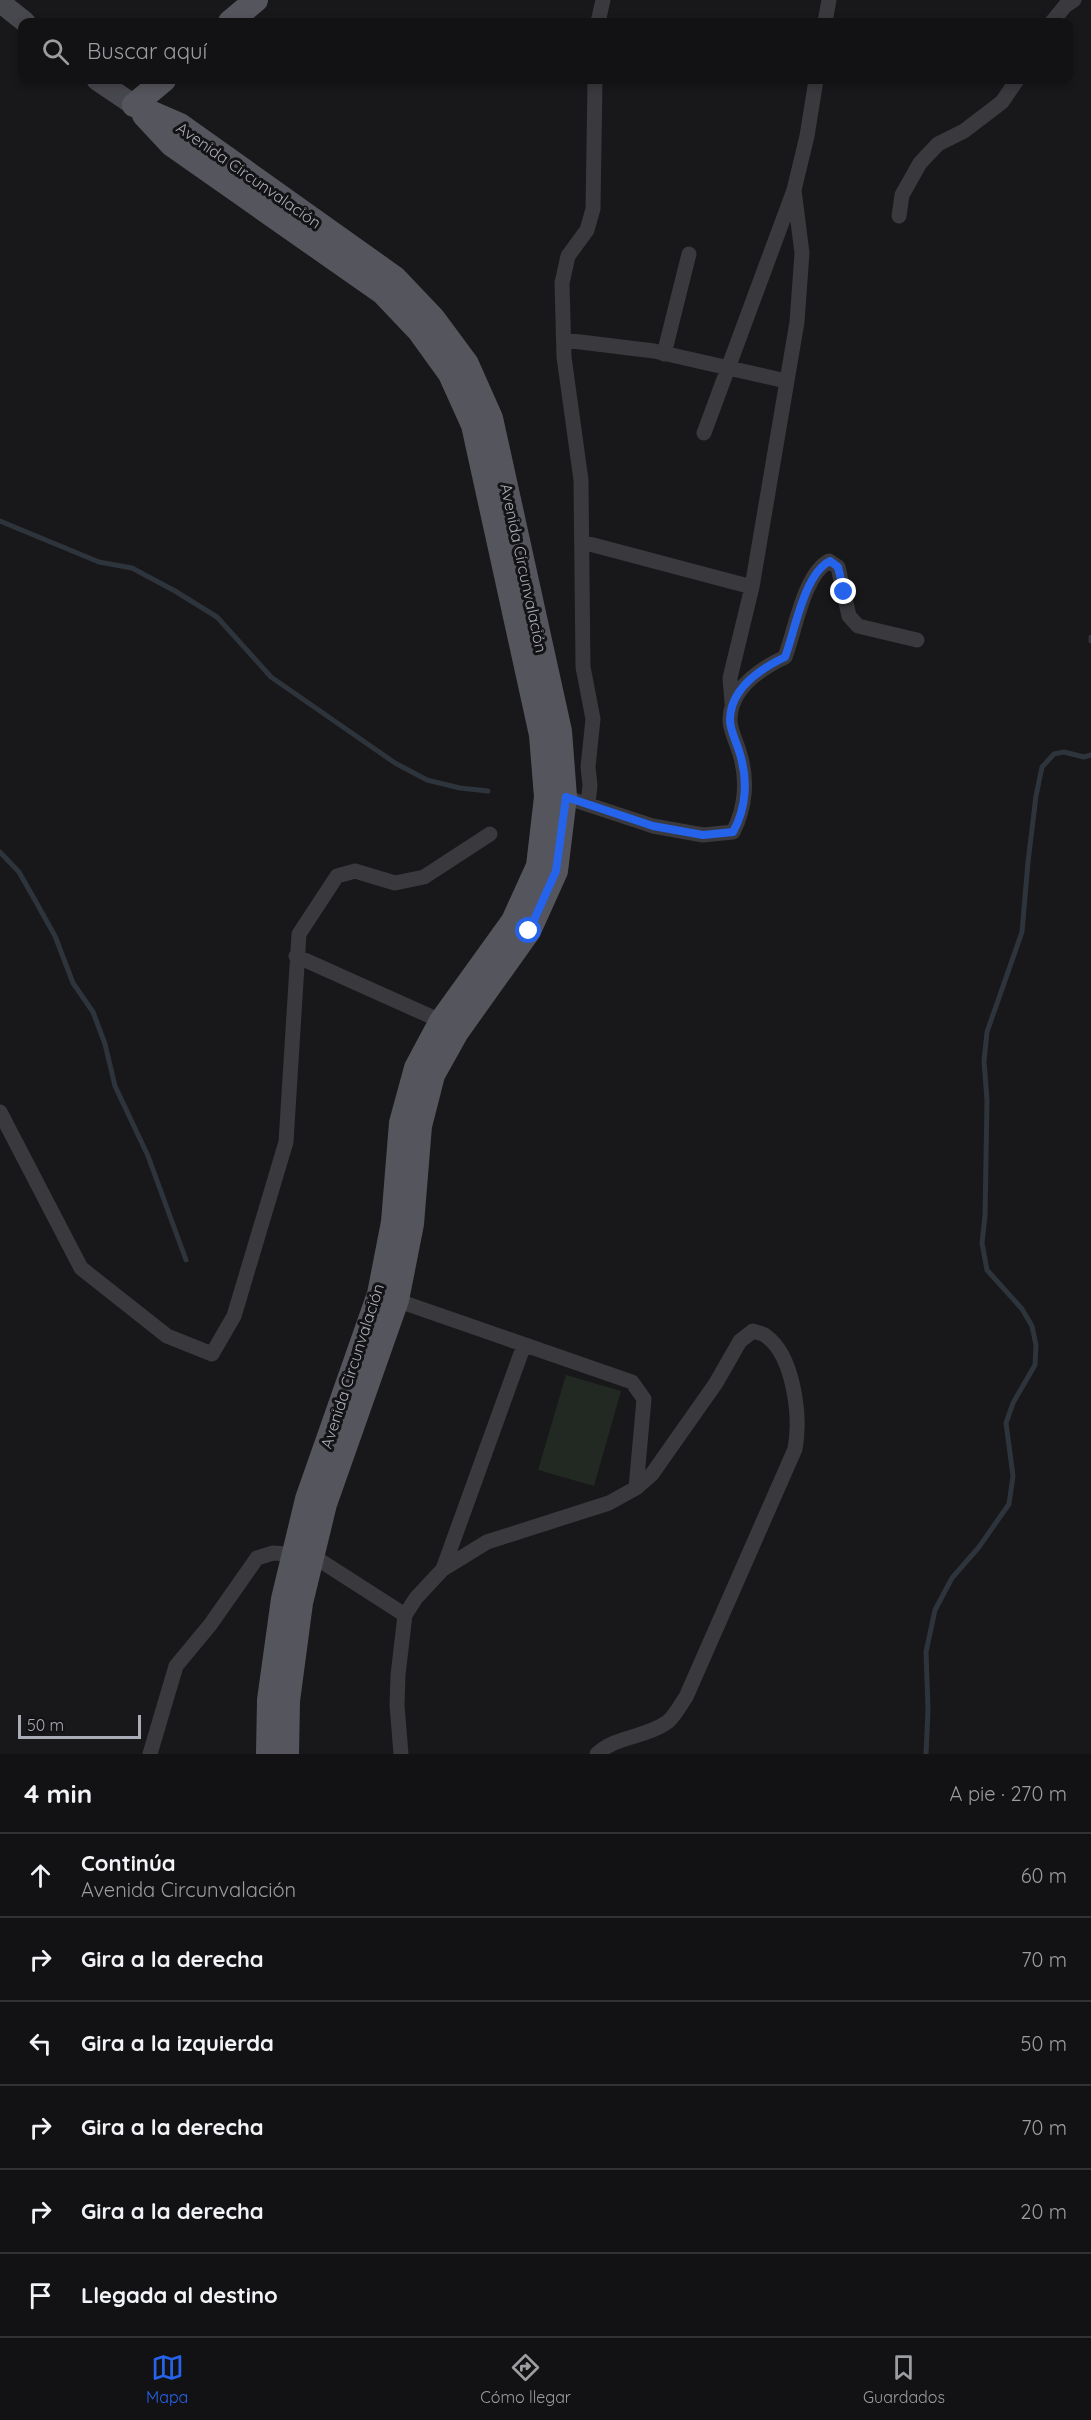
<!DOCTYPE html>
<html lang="es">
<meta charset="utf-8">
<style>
:root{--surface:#121113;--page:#1f1f21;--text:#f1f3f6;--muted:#9c9da0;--line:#313133;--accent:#2563eb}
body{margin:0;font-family:Quicksand,sans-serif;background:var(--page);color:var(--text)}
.scale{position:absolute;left:18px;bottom:15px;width:123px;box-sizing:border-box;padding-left:6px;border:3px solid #aaadb8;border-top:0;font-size:16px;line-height:21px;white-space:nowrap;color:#aaadb8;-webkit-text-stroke:4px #131214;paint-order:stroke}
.stop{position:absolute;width:18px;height:18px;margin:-14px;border:4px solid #2563eb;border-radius:50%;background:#fff}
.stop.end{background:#2563eb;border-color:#fff;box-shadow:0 2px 6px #0008}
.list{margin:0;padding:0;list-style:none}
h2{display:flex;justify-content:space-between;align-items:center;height:78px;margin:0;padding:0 24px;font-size:26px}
h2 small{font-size:20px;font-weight:400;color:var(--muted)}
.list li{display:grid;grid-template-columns:39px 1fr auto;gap:18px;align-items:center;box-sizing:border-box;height:84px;padding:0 24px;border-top:2px solid var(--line)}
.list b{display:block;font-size:22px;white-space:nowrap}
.list p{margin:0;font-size:20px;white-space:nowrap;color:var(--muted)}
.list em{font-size:20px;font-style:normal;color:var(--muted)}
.icon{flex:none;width:33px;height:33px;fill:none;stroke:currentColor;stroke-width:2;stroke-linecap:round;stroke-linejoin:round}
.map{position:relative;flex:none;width:1091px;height:1754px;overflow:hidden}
.search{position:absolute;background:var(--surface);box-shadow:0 3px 9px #0003;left:18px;right:18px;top:18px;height:66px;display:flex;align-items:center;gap:15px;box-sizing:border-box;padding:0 21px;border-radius:12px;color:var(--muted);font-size:22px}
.sheet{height:582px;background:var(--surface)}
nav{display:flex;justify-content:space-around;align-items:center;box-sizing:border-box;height:84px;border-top:2px solid var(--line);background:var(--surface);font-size:16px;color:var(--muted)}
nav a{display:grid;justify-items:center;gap:3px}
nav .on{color:var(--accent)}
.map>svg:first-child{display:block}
.garden{fill:#222923}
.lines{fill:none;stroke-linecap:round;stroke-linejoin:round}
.stream{stroke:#2e343c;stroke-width:5}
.street{stroke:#39393e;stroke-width:15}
.secondary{stroke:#47474e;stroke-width:21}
.primary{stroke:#55555d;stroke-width:24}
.route{stroke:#2563eb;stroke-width:8}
.labels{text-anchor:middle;stroke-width:6;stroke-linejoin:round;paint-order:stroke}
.street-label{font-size:16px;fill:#aaadb8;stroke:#131214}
</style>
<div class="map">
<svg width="1091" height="1754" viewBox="0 0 1091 1754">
<rect width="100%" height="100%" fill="#181719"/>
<path class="garden" d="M566,1375L621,1391L594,1486L538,1470Z"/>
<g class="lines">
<path class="stream" d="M0,521L99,562L132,568L175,591L217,617L271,677L395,763L427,780L460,788L488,791
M1091,637V641
M0,852L19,872L36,902L55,936L73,983L93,1012L105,1044L115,1086L148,1156L186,1260
M926,1754L928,1710L926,1652L935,1610L952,1578L979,1547L1009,1504L1013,1476L1006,1423L1013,1403L1035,1365L1036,1345L1032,1326L1022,1309L987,1270L982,1243L985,1216L987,1100L984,1061L987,1032L1022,932L1028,862L1036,796L1042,767L1054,754L1064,752L1084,757L1091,755"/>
<path class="street" d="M598,22L603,0
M825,22L829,0
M1052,22L1065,6L1074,0
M899,216L902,195L920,163L938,144L964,131L1002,102L1017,80
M564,340L654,351L786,381
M664,354L689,254
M704,433L794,190L807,136L816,80
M582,542L752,587
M732,703L730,678L752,587L797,322L802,253L794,190
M565,797L653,826L703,835L733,832C746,807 748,778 739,751C736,741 730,730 730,720C730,689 760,669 785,657C795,631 804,574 829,561L838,567L849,616L858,626L917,640
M588,804L590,785L588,767L593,719L583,667L581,480L564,357L562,283L568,256L587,230L593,209L595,80
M296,956L441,1021
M0,1112L81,1268L167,1336L212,1354L234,1316L286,1142L299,934L337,876L355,871L395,883L424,877L490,834
M390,1298L632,1382L644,1399L636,1488
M443,1569L524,1345
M150,1754L176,1666L210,1625L257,1558L273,1553L313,1556L405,1615
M401,1754L397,1705L398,1675L405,1615L416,1598L443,1569L487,1542L609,1503L636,1488L652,1474L716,1383L740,1341L753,1331C757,1333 763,1333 766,1336C794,1356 801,1417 795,1449L686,1697C680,1705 674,1718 666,1723C644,1738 616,1736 597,1754"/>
<path class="secondary" d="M0,2L25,22
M97,80L134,105"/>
<path class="primary" d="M230,22L256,0
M134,105L180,125L395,278L433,318L467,364L491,418L560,731L565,797L556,871L529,931L457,1032L433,1075L420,1126L412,1224L397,1300L325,1504L301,1603L288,1701L287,1754
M134,105L164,80
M144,115L172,145L383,293L419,331L450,374L473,425L541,735L546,797L538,866L513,921L441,1021L416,1068L401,1123L393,1222L379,1294L307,1499L283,1599L269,1700L268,1754"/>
</g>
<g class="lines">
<path class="route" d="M529,931L556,871L566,797L653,826L703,835L733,832C747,807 748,778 739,751C736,741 730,730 730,720C730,689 760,669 785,657C795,631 804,574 830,561L838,567L844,592"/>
</g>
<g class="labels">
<g class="street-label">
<text transform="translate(249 175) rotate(35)" y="6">Avenida Circunvalación</text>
<text transform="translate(524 568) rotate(78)" y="6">Avenida Circunvalación</text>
<text transform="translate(352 1366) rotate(-72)" y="6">Avenida Circunvalación</text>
</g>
</g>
</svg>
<div class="scale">50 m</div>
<div class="stop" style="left:529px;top:931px"></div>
<div class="stop end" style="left:844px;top:592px"></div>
<div class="search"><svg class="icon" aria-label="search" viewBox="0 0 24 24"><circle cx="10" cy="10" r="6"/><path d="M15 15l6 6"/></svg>Buscar aquí</div>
</div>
<section class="sheet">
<h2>4 min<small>A pie · 270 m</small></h2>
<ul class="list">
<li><svg class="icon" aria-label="ahead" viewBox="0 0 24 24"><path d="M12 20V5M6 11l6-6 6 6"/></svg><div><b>Continúa</b><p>Avenida Circunvalación</p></div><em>60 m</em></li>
<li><svg class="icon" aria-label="right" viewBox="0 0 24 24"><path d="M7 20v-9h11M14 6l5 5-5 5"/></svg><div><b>Gira a la derecha</b></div><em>70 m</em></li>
<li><svg class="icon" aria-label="left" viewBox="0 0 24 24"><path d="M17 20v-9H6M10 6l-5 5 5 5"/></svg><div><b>Gira a la izquierda</b></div><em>50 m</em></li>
<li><svg class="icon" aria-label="right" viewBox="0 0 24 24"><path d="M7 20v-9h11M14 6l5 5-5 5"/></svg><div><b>Gira a la derecha</b></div><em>70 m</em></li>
<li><svg class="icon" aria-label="right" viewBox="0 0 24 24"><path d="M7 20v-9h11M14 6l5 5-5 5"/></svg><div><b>Gira a la derecha</b></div><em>20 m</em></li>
<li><svg class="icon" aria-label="arrive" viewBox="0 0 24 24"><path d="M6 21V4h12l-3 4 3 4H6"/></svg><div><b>Llegada al destino</b></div></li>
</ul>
</section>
<nav>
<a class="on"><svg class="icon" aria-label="map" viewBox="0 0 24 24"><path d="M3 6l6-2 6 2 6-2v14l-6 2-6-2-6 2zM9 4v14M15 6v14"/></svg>Mapa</a>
<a><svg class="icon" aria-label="directions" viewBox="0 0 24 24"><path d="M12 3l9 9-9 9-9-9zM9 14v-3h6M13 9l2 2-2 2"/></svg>Cómo llegar</a>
<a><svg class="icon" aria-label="saved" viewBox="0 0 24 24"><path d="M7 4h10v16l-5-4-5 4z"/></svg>Guardados</a>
</nav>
